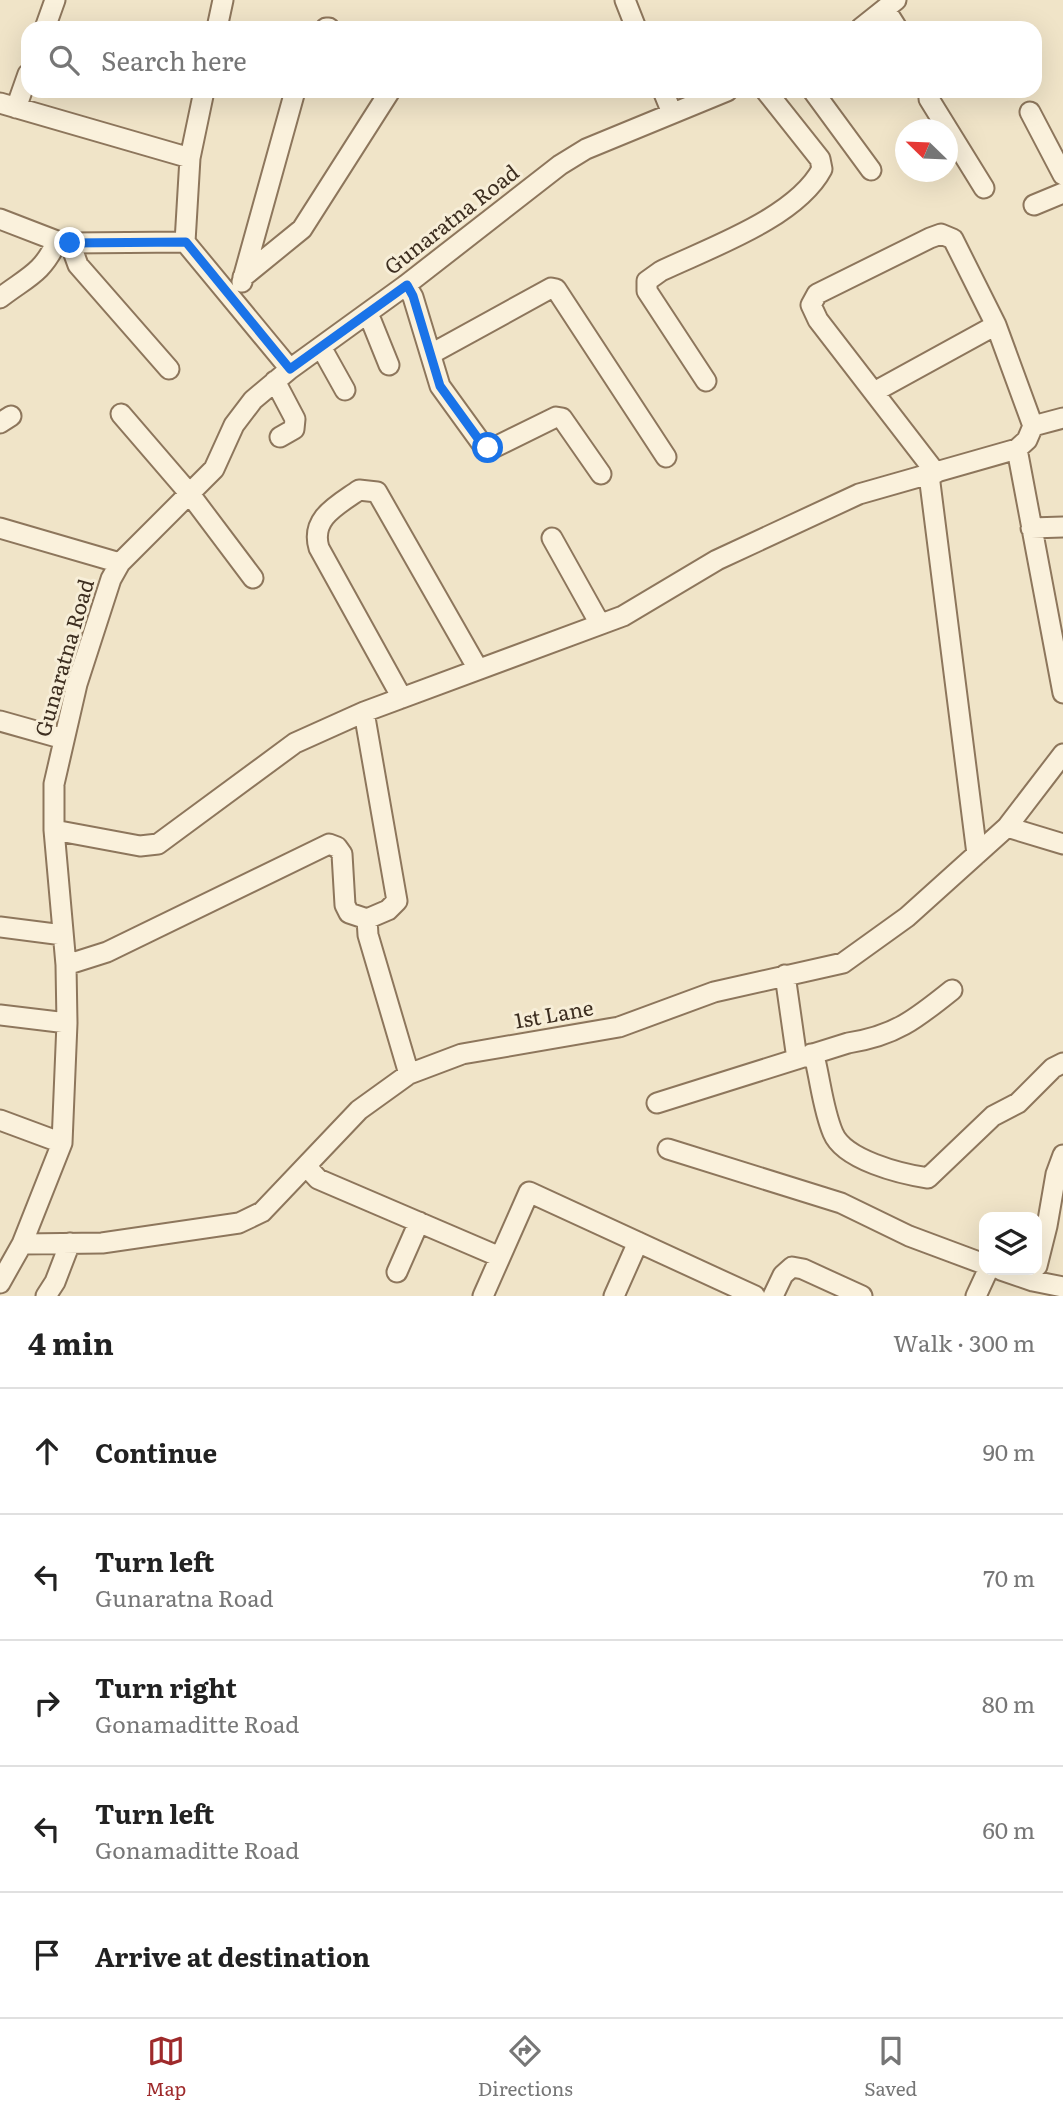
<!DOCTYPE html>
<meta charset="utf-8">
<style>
:root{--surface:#fff;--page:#f2f2f2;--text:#222;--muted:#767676;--line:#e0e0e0;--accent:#9e2a2b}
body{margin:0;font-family:Literata,serif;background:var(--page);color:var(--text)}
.controls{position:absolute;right:21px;bottom:21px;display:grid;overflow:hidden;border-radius:14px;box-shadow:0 7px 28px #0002}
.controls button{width:63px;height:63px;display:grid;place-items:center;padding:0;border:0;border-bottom:2px solid var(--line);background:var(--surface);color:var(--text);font:35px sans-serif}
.compass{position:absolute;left:895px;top:119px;width:63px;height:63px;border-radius:50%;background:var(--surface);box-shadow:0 7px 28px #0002;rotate:293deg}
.stop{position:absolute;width:21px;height:21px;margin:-16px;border:5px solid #1a73e8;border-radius:50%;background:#fff}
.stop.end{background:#1a73e8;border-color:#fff;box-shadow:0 2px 7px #0008}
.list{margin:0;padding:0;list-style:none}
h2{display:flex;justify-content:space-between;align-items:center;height:91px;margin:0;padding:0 28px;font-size:30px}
h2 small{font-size:23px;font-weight:400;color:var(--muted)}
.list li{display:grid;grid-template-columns:46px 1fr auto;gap:21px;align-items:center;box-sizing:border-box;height:126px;padding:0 28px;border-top:2px solid var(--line)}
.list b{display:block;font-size:26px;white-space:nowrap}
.list p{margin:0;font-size:23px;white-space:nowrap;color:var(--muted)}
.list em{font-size:23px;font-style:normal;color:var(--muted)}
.icon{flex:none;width:38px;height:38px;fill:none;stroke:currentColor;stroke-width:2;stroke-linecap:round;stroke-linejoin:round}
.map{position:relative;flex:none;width:1063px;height:1296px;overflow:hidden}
.search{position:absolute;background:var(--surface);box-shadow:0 7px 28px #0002;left:21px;right:21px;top:21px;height:77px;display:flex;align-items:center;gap:18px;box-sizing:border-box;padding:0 24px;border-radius:21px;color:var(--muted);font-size:26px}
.sheet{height:721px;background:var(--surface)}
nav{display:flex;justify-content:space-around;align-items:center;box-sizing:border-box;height:98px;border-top:2px solid var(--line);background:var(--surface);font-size:19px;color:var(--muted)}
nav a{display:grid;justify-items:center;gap:4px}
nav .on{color:var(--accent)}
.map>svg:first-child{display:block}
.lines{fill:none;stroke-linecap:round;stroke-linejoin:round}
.minor-casing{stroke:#8d765c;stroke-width:23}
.minor{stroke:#faf1dc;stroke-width:19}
.route{stroke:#1a73e8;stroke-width:9}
.labels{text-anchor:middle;stroke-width:6;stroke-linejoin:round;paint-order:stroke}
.street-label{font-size:21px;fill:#3d2e20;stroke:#f7eed8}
</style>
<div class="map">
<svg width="1063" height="1296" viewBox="0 0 1063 1296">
<rect width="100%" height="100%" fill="#f0e4c8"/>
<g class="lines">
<g class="minor-casing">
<path id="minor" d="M625,0L636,28
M885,9L897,28
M45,28L55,0
M217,28L223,0
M326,28H329
M861,28L896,0
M663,91L672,113
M813,91L871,170
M929,91V99L984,188
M0,103L190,158
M16,108L28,74
M1030,112L1063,175
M1034,205L1063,193
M0,219L57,241L70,243L185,242L290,369
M185,242L190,158L204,91
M70,243L78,265L169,369
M243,277L302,229L390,91
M242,282L295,91
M406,285L413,297L440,386L482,444L488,448H493L556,417L562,418L601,474
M0,298C27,277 42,274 57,241
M368,313L389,365
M321,347L345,390
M431,354L551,288L556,289L666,457
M275,381L295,419L294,429L280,437
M706,381L647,291V281L661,271C709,248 796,218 822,169L820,159L766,91
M874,392L996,325L953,239L941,234L930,238L817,294L811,305L818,320L936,473
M121,414L189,493L253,578
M0,423L11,416
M1033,426L1063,418
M1017,449L1063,693
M929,475L977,854
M0,528L120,563
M1031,528L1063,527
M552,538L600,624
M402,698L319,548C310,518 338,505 359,490L377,492L478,669
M364,712L397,901L388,910L367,919L368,935L409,1074
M0,721L64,739
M1007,827L1063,844
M54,830L140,846L158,844L295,743L364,712L623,616L717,560L859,494L1017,449L1027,440L1033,426L996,325
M0,927L63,935
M66,965L107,952L329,844L337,847L342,854L345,905L349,913L367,919
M785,975L797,1059
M0,1015L67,1023
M811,1054L816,1064C821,1086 824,1112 833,1133C844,1160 901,1174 928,1178L993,1116L1018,1103L1053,1068L1063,1063
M657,1103L848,1043C895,1036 916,1019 952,990
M0,1120L62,1143
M668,1149L841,1203L909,1236L984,1264
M306,1166L318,1179L500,1257
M22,1244L102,1243L239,1223L262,1212L359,1110L409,1074L462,1054L619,1027L714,992L843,963L907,917L1007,827L1063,754
M1037,1266L1047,1226L1056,1174L1063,1155
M1001,1270L1033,1281L1063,1287
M397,1272L419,1222
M0,1283L22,1244L62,1143L67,1023L66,965L54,830V784L77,684L111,579L120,563L214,469L234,425L253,400L290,369L406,285L560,165L586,149L727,91
M46,1296L55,1282L70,1243
M483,1296L529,1192L755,1296
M614,1296L638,1242
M773,1296L783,1275L792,1267L803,1269L862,1296
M976,1296L988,1270"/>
</g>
<use href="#minor" class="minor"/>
</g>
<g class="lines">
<path class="route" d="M70,243L186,242L290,369L407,285L413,296L440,386L482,444L488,448"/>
</g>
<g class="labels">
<g class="street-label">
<text transform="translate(452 220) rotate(-38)" y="7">Gunaratna Road</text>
<text transform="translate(65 658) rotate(-74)" y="7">Gunaratna Road</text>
<text transform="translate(554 1015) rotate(-10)" y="7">1st Lane</text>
</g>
</g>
</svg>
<div class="controls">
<button><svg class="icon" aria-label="layers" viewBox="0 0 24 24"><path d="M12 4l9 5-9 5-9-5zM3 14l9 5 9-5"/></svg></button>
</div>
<svg class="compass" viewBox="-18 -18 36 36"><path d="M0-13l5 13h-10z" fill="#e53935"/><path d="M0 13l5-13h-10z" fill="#767676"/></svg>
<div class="stop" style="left:488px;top:448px"></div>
<div class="stop end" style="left:70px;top:243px"></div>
<div class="search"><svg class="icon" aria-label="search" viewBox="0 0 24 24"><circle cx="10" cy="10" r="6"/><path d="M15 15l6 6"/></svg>Search here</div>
</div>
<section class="sheet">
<h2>4 min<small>Walk · 300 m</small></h2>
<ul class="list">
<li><svg class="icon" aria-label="ahead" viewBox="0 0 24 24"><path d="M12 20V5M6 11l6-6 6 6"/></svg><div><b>Continue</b></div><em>90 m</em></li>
<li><svg class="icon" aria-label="left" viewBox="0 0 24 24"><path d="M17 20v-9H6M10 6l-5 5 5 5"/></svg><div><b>Turn left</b><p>Gunaratna Road</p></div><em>70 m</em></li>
<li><svg class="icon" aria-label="right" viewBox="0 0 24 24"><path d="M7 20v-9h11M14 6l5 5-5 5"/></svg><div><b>Turn right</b><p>Gonamaditte Road</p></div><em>80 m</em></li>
<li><svg class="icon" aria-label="left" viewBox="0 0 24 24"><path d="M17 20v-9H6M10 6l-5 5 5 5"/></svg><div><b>Turn left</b><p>Gonamaditte Road</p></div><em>60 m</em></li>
<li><svg class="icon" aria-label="arrive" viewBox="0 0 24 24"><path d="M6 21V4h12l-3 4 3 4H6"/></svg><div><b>Arrive at destination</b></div></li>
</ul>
</section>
<nav>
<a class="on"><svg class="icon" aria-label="map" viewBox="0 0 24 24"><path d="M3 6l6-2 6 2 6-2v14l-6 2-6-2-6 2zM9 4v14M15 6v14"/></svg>Map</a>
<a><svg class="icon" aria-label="directions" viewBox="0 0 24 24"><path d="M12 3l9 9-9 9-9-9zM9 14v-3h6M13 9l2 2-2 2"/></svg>Directions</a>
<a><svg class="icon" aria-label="saved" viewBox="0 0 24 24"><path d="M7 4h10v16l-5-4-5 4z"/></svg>Saved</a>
</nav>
